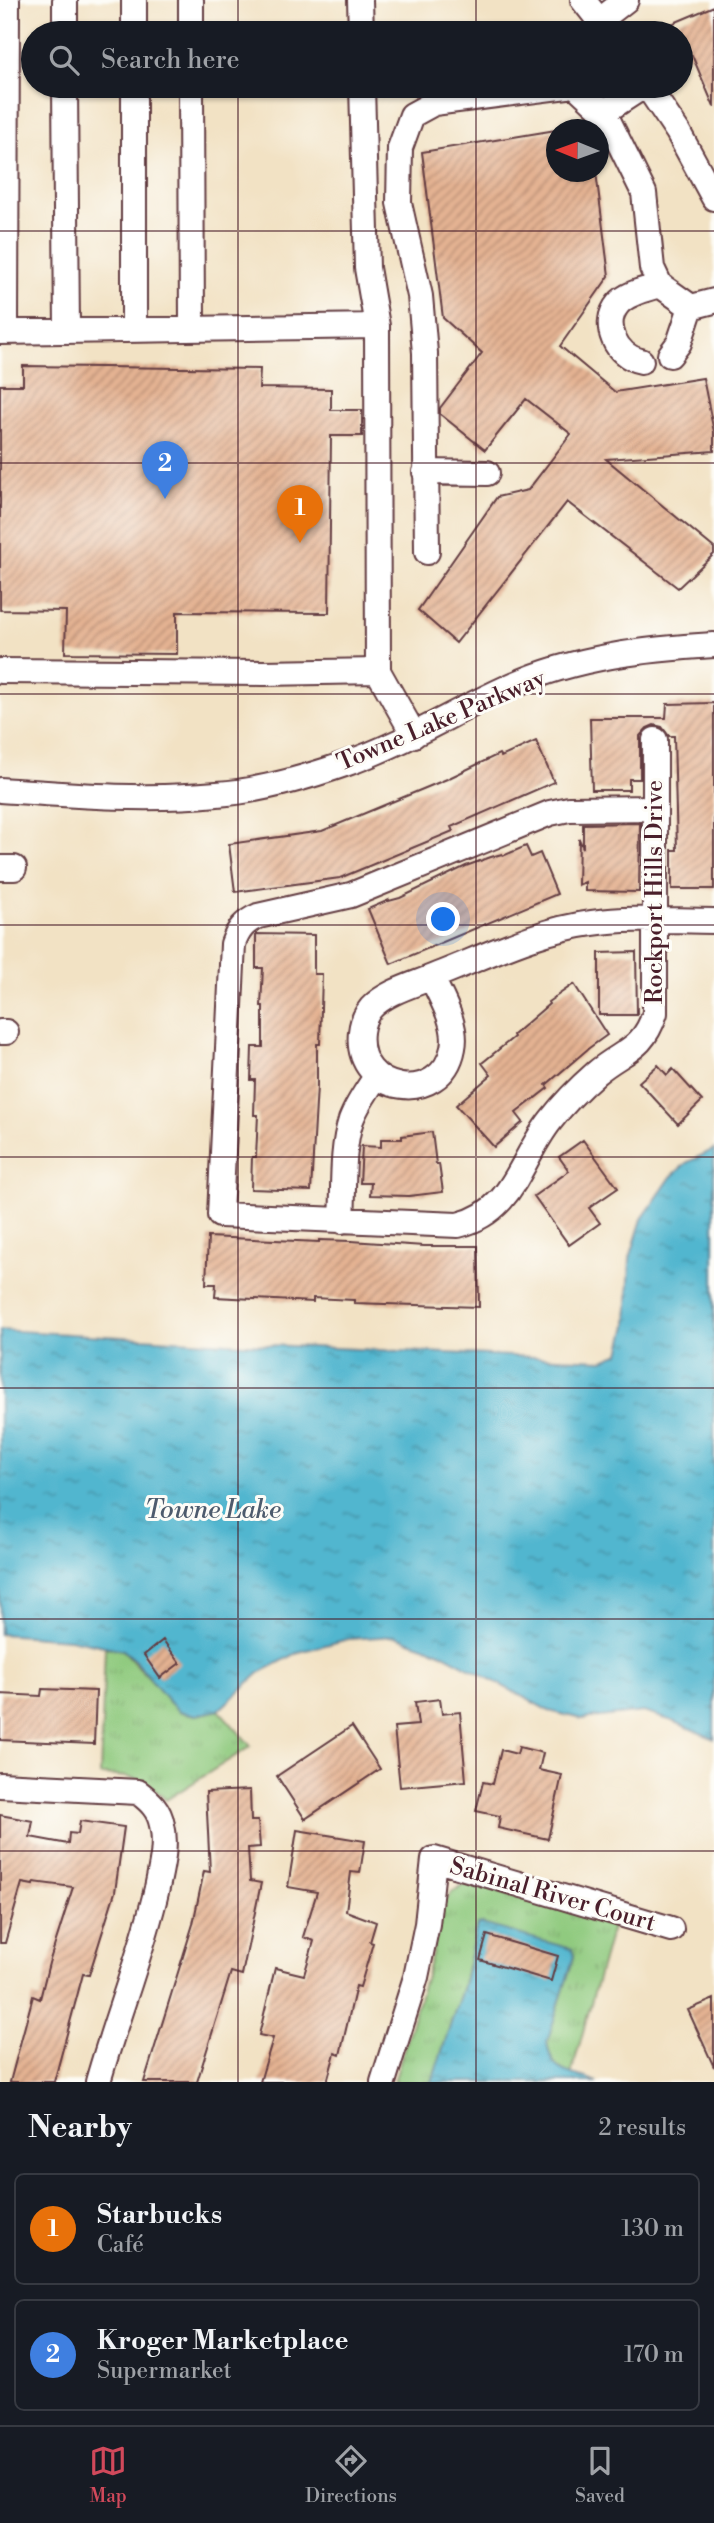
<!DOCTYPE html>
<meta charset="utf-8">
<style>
:root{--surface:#171b24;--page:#242831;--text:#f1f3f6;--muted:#9ea1a6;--line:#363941;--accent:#d1495b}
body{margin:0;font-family:"Libre Bodoni",serif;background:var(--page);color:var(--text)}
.compass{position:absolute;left:546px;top:119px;width:63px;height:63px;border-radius:50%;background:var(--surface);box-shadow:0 2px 5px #0004;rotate:271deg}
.you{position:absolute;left:444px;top:920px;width:24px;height:24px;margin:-18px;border:5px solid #fff;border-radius:50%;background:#1a73e8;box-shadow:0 0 0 10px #1a73e833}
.badge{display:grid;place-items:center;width:46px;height:46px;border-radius:50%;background:var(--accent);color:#fff;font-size:23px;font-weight:700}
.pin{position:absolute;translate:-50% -58px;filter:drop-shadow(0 2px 4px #0008)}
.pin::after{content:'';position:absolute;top:37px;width:24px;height:21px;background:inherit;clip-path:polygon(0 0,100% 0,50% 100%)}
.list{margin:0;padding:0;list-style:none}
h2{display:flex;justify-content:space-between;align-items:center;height:91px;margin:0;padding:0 28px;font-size:30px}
h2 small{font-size:23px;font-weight:400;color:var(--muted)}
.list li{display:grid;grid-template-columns:46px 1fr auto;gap:21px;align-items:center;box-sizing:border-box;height:112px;margin:0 14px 14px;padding:0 14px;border:2px solid var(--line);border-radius:10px}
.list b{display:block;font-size:26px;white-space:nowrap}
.list p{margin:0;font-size:23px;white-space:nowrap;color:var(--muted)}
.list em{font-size:23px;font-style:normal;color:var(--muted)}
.icon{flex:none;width:38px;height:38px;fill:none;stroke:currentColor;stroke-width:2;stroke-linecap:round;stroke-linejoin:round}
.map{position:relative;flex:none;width:714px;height:2082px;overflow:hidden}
.search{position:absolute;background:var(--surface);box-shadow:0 2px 5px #0004;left:21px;right:21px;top:21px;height:77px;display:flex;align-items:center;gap:18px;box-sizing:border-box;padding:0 24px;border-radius:38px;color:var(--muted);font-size:26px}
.sheet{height:343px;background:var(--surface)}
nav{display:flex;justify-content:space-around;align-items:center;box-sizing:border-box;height:98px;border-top:2px solid var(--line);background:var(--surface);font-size:19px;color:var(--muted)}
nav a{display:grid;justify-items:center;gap:4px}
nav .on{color:var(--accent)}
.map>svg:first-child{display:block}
.grass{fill:url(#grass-tufts);stroke:#6d7455;stroke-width:2}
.water{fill:url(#water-ripples);stroke:#4e6a7d;stroke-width:2}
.building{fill:url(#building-hatch)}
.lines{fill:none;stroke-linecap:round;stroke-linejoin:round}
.minor-casing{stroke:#633c42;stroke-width:28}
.minor{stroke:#fff;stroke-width:24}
.grid{fill:none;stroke:#4a1f2b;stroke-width:2;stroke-opacity:0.55}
.labels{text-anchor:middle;stroke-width:6;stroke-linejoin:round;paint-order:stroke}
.street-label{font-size:24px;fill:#4a1f2b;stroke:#fdfcf7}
.water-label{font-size:26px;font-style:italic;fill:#4d5b6d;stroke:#fdfcf7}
</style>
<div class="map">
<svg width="714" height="2082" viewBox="0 0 714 2082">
<defs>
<pattern id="grass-tufts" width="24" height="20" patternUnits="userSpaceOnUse" patternTransform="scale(1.75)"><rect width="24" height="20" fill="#90ca7f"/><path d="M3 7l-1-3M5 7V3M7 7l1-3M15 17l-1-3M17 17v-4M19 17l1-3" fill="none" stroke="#7ead6e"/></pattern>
<pattern id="water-ripples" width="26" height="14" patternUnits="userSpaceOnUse" patternTransform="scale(1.75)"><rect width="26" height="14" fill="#51b6cf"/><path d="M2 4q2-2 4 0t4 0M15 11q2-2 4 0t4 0" fill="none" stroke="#4593a8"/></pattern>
<pattern id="building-hatch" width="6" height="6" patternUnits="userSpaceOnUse" patternTransform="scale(1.75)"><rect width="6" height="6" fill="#e4b292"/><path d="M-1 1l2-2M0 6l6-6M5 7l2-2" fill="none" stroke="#bb9077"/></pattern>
</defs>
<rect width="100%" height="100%" fill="#fdfcf7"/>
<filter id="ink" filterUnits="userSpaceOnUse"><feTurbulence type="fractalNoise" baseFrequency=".0143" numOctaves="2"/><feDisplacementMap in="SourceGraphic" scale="14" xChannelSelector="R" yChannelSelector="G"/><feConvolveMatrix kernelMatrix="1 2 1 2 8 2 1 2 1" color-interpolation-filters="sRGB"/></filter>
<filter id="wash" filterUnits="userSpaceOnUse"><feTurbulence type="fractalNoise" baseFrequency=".00686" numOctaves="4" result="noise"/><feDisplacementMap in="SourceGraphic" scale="28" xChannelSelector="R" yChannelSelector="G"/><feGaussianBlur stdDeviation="1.57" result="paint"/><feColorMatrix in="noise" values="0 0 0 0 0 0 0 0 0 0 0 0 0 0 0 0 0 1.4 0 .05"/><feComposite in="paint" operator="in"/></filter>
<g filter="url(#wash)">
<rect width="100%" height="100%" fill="#f2e2c4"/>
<path class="grass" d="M105,1647L123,1650L179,1711L196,1715L219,1710L251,1746L166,1800C142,1776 133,1777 100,1775Z
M476,1884L613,1924L571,2075C555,2067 549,2060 547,2042L574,1956L477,1925L463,1986L432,2082H394L432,1955L442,1905L452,1892L463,1885Z"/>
<path class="water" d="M714,1149V1739L673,1721L643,1712L582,1719L549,1711L438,1651L395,1636L348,1639L299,1652L259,1673L219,1710L196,1715L179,1711L169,1702L135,1660L123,1650L70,1639L0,1634V1330L246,1344L603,1360L620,1353L627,1325L630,1258L642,1219L671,1177L686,1163Z
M482,1924L572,1949L574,1956L547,2042C552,2078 570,2070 597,2082H432L463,1986L477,1925Z"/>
<g id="blocks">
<path class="building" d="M714,6V107L692,55L681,60V33H650Z
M556,130V172H596L609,276L560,346L615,392L703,378L714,432V451L606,459L714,548V554L678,588L567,502L456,643L418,610L497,497L528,490L571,434L526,399L485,450L440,414V408L482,353L443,318L422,152Z
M23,366L260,369L259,388L331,389V410H362V436H331L329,613L177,612V654L65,653L66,611L0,610V385H23Z
M714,703V889H672V850H677L674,736H669L662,727L654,725L647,728L640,736V779H629V790H592L590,718H666L667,704Z
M536,741L554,782L451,827L453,831L340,878L235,892L229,844L322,831L447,779L499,754L501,757Z
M640,823L639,892L585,891V882L578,885L579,839L583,848V824Z
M526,846L531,857L540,853L557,894L391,964L368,909L389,900V901L400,898L466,866L491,857L502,854L503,856Z
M256,934L314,935V974H322L320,1044H317V1086L311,1191L251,1189L252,1157H256L258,1115H254L255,1080H251L252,1047H263V1006H261L263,968H256Z
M636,952L637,1015H599V953Z
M574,984L607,1035L589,1048L546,1085L548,1088L516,1113L523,1122L494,1147L456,1105L491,1075L482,1063L514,1037L513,1035L549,1004L548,1002Z
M658,1065L667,1075L673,1069L702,1101L678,1124L639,1082Z
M432,1132L436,1164H439L443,1192L409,1196L370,1195L371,1183H360L362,1146L381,1147V1139H402V1136Z
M583,1140L618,1188L589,1208L600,1223L569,1245L534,1196L569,1171L559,1157Z
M208,1237L319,1242V1240L351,1241L424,1246H478L479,1307L354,1303V1300L313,1298V1302L215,1297L216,1284H206Z
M163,1640L180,1663L160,1678L144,1655Z
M42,1689L96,1691L94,1744L0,1740V1694L41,1696Z
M440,1699L442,1714L460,1712L466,1781L400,1787L394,1727L418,1725L415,1702Z
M352,1726L380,1769L305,1819L277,1776Z
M519,1747L543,1753L539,1770L562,1775L548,1839L498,1828L500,1816L476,1811L483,1782L493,1784L501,1750L517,1754Z
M250,1790L251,1821H258L260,1847L248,1848L250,1881L261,1883L242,1975L231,1972L197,2082H144L193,1924L204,1871L210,1872L206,1792Z
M0,1815L33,1821L30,1837L68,1844L69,1833L78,1834L80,1821L124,1827L115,1892L89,1975L83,1974L54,2082H10L33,1996L40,1999L49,1963L73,1887L34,1882L33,1885L22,1883L5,1943H0Z
M297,1830L365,1841L360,1873L351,1872L346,1911L376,1922L370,1942L373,1943L360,1987L356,1986L340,2055L335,2053L327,2082H260L273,2038L259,2035L275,1968L304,1975L314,1941L303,1937L317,1892L288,1887Z
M487,1935L558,1956L551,1981L480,1960Z
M714,1999V2067L688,2010Z"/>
</g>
</g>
<g filter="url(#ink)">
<use href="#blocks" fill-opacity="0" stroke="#633c42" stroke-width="2"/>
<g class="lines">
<g class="minor-casing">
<path id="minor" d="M65,0V33
M191,0V33
M360,0L361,33
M583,0L609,33
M599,21L626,0
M134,33V0
M65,86L67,331
M191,86L192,329
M362,86L367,268L377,326
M576,86L604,112L644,193L652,268L660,285L691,307L714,301
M647,86L678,132L714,198
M604,112L644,86
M134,330V86
M0,332L377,326L378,671L414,735
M6,332L7,0
M670,355L679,343L691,307
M641,361C616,357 601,324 618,304C627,293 647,289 660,285
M425,472L487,473
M427,552L425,353L420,296L399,203L400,148L412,115L434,103L567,86
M0,671L264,673L378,671
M0,790C72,795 144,801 217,794C260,791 305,778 345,764C404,744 456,710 513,685C576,657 646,649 714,645
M655,808L569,809L550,813L351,895L258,916C244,922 238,930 233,944L220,1215L458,1225C515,1211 519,1160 551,1120C564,1103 580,1087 596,1073C623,1050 643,1051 655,1013V740
M0,868H14
M432,978C441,998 458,1025 453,1048C442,1107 354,1095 361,1032C362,1023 365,1015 371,1008C387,991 417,984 437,975C488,955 538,930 592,923C632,917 674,921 714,921
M0,1032H6
M342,1221C344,1188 341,1151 351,1120C357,1104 367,1090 376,1077
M0,1785L138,1792C150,1801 159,1809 162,1825C167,1845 161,1868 157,1888C142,1954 116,2017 98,2082
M383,2082L416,1977L427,1924L434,1859L671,1929"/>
</g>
<use href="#minor" class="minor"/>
</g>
</g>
<path class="grid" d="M238,0V33M476,0V33M238,86V2082M476,86V2082M0,231H714M0,463H714M0,694H714M0,925H714M0,1157H714M0,1388H714M0,1619H714M0,1851H714"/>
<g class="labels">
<g class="street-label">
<text transform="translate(441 720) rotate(-23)" y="8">Towne Lake Parkway</text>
<text transform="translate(654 892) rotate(-90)" y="8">Rockport Hills Drive</text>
<text transform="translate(553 1894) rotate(16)" y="8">Sabinal River Court</text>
</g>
<g class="water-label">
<text x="213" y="1518">Towne Lake</text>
</g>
</g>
</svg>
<svg class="compass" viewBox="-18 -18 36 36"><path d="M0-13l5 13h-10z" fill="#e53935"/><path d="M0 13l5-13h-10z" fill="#9ea1a6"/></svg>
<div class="you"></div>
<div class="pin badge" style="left:300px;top:543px;background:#e8710a">1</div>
<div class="pin badge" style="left:165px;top:499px;background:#3f7fe0">2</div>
<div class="search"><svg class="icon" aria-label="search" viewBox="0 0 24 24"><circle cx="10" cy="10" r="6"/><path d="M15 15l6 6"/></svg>Search here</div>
</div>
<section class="sheet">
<h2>Nearby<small>2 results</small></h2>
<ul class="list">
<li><span class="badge" style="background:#e8710a">1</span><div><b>Starbucks</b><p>Café</p></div><em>130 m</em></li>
<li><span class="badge" style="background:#3f7fe0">2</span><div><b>Kroger Marketplace</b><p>Supermarket</p></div><em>170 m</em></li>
</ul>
</section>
<nav>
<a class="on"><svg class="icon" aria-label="map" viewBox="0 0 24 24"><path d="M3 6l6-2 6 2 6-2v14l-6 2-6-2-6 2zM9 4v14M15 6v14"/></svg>Map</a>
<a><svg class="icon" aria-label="directions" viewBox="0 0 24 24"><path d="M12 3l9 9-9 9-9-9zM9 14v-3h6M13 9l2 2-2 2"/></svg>Directions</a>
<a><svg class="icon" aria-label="saved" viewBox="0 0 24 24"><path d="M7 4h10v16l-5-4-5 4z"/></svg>Saved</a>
</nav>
